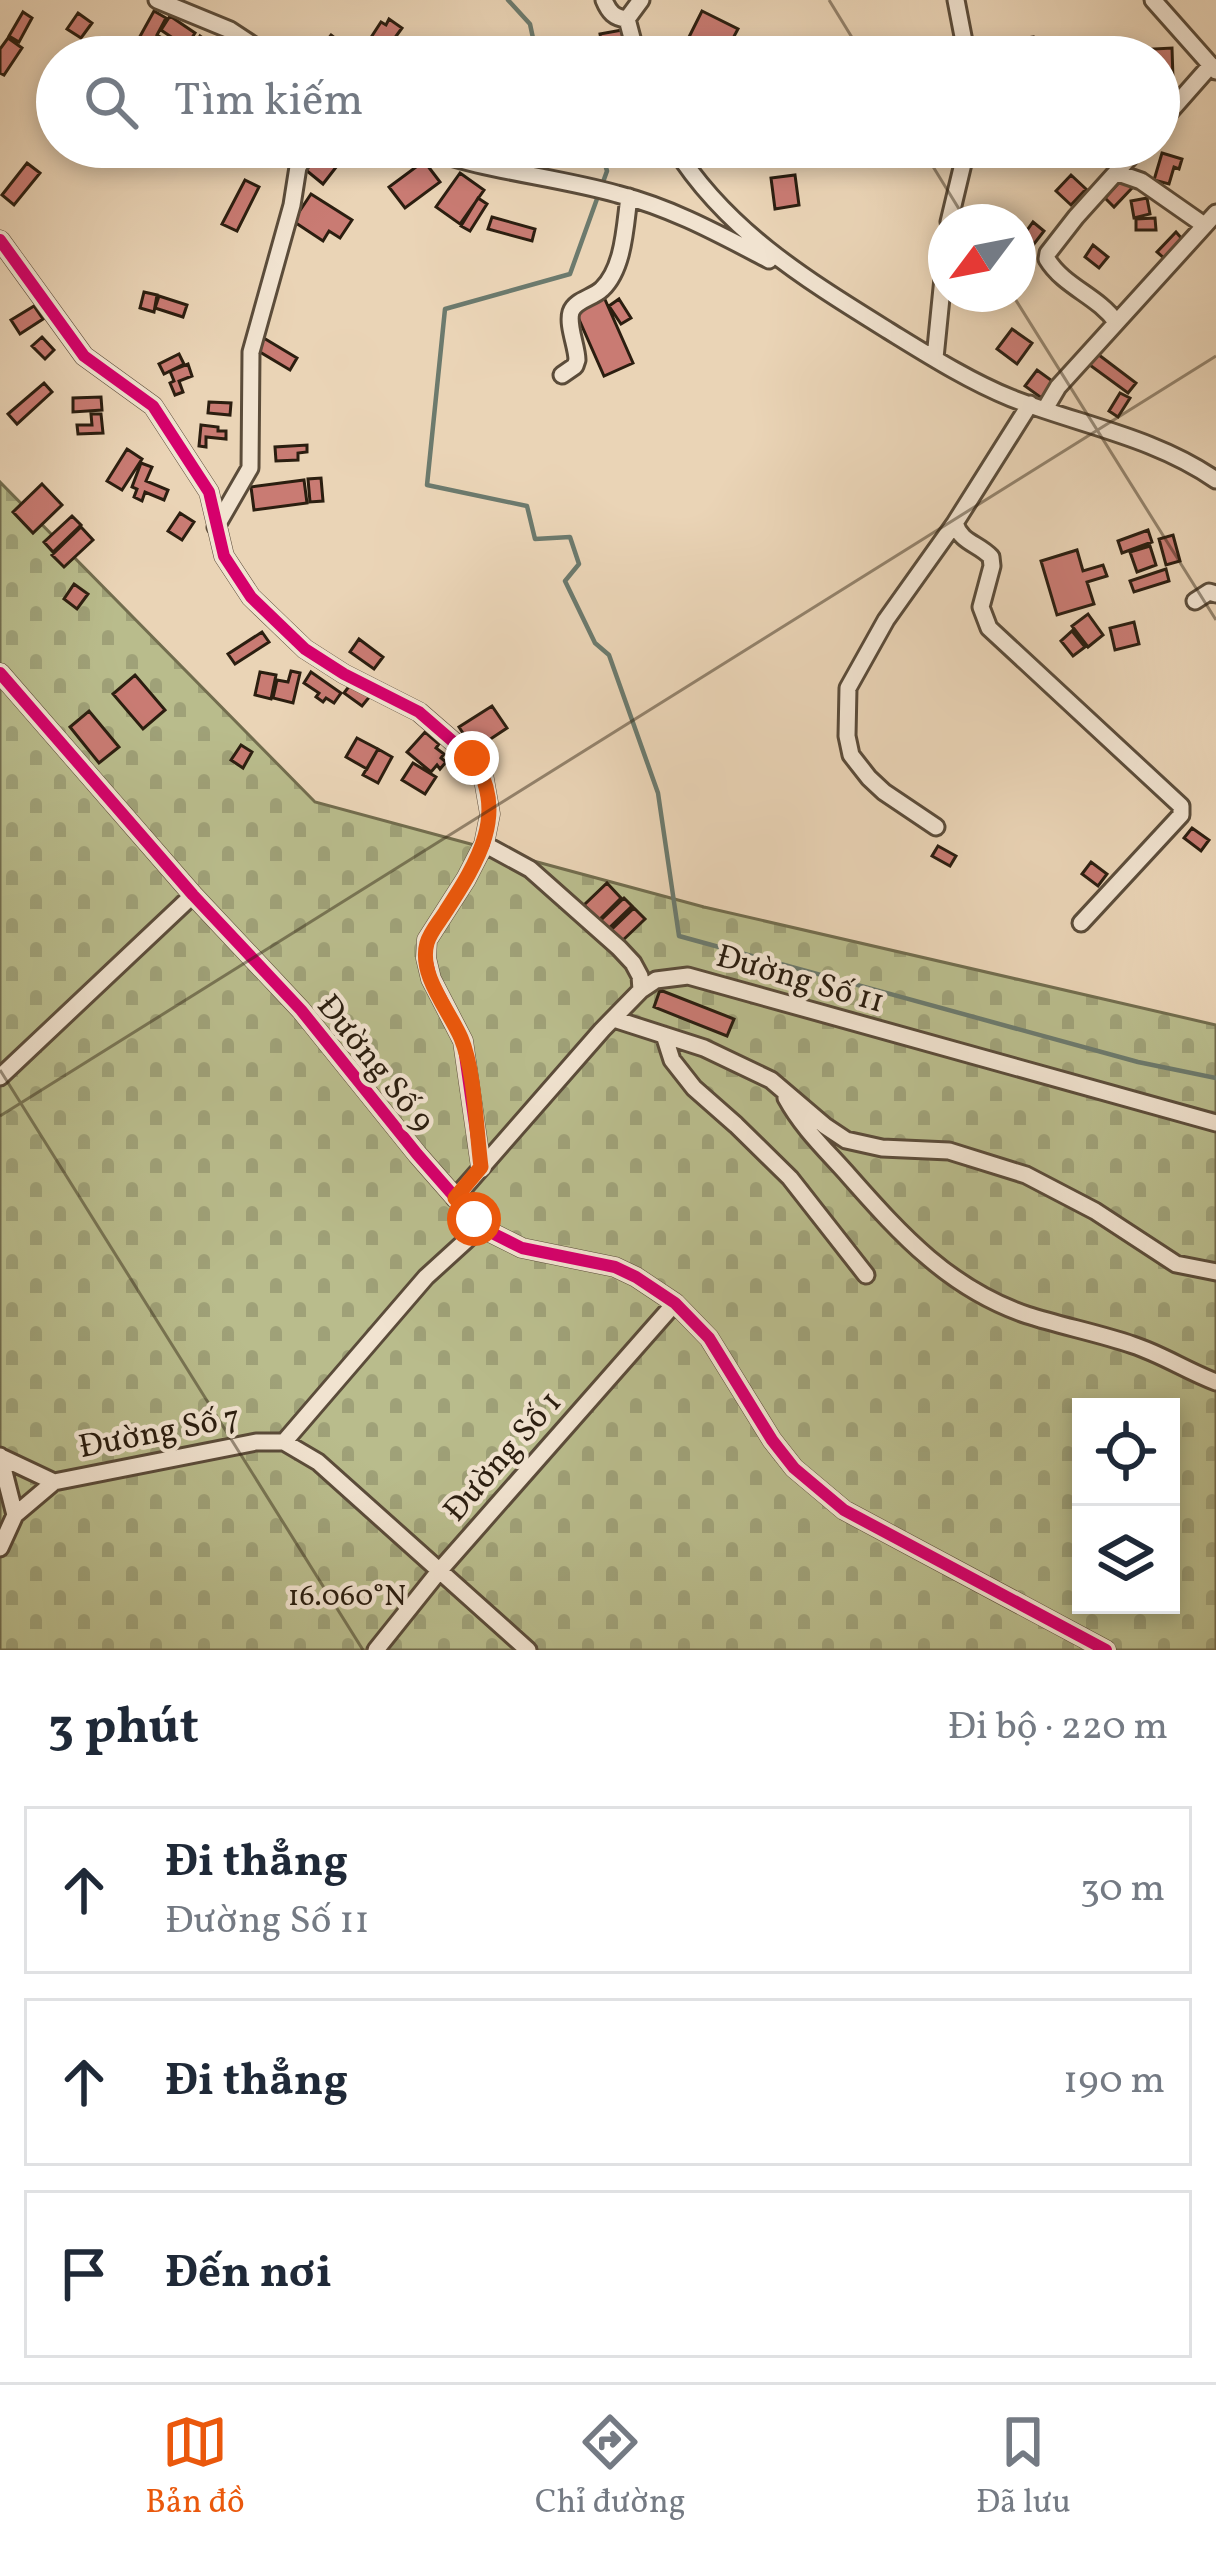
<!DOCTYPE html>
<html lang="vi">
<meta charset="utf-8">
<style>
:root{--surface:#fff;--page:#f2f2f3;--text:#1f2937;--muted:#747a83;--line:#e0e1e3;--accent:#ea580c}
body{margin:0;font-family:Vollkorn,serif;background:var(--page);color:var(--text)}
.controls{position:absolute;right:36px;bottom:36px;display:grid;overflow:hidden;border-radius:0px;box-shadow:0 6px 18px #0003}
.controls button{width:108px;height:108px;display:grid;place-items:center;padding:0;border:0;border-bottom:3px solid var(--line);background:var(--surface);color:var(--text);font:60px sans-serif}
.compass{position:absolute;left:928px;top:204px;width:108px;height:108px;border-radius:50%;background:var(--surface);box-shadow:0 6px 18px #0003;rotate:238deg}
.stop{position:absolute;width:36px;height:36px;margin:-27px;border:9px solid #ea580c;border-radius:50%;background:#fff}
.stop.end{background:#ea580c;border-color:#fff;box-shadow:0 3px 12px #0008}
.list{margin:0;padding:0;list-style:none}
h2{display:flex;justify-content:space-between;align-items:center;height:156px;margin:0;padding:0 48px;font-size:51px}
h2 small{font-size:39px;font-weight:400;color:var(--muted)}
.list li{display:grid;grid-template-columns:78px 1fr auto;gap:36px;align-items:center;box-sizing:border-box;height:168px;margin:0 24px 24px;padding:0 24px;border:3px solid var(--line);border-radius:0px}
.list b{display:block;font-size:45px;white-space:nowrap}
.list p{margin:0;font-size:39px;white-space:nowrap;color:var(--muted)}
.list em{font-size:39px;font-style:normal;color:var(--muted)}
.icon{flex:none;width:66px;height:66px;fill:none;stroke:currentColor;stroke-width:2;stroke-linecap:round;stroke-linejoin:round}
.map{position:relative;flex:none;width:1216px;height:1650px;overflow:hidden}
.search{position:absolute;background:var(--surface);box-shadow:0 6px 18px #0003;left:36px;right:36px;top:36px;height:132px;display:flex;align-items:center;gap:30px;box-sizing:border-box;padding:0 42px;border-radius:66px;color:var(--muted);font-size:45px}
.sheet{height:732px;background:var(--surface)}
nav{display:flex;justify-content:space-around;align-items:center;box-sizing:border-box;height:168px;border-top:3px solid var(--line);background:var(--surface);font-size:33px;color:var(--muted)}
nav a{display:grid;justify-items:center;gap:6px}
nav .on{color:var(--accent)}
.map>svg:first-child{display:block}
.cemetery{fill:url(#cemetery-stones);stroke:#726d4e;stroke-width:3;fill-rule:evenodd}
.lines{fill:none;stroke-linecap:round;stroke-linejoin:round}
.stream{stroke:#6c7a6d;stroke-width:4.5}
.building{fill:#c97b73;stroke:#2b1e10;stroke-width:3}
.minor-casing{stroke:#5b4c3a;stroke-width:21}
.minor{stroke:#f1e3d0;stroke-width:15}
.cycleway-casing{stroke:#f1e3d0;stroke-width:20}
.cycleway{stroke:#d6006c;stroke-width:12}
.route{stroke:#ea580c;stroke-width:15}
.ticks{fill:none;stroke:#2b1e10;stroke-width:3;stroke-opacity:0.45}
.labels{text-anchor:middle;stroke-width:9;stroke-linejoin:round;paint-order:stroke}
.street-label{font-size:33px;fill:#2b1e10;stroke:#f1e3d0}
.ticks-label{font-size:30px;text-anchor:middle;fill:#2b1e10;stroke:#f1e3d0;stroke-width:9;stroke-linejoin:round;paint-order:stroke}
</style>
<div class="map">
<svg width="1216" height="1650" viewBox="0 0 1216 1650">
<defs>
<pattern id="cemetery-stones" width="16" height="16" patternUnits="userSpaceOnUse" patternTransform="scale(3)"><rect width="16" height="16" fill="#b9bc8c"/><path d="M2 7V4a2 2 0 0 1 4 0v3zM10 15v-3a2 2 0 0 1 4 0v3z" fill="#9fa178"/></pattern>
</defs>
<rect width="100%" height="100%" fill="#ead4b6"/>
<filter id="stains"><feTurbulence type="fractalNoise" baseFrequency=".00167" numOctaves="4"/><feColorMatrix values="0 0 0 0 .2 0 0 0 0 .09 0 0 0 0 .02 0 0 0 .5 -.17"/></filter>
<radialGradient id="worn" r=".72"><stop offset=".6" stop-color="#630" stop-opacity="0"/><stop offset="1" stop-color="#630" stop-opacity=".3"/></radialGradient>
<path class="cemetery" d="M0,482L315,802L704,907L1216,1025V1650H0ZM1081,1407H1171V1605H1081Z"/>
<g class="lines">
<path class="stream" d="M508,0L530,24L537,57
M600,147L607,171L570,274L445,309L427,485L527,506L535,539L570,537L579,564L565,581L595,643L609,655L658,793L679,936L1138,1062L1216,1078"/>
</g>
<path class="building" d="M154,11L166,18L157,35L174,45L167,56L138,40Z
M702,11L738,29L723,57H693L682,51Z
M23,12L32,18L19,42L9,36Z
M78,13L92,23L81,38L67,29Z
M170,16L195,33L186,47L161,30Z
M389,19L402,28L381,57H358L359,54L356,53L364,40L368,42L381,22L386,25Z
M622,30L628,57H604L600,34Z
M331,35L355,54L353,57H324L318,52Z
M200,36L211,44L203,57H187Z
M1033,37V41L1049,40L1050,50L1038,51L1039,57H1030L1027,38Z
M8,38L22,48L4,75L0,73V49Z
M1172,48L1173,79L1159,80V57H1137L1136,50Z
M316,147L351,148L323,184L301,166Z
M487,147H509L503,162L484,154Z
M1162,153L1182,159L1179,169L1174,167L1169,184L1154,180Z
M424,161L440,182L405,208L389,187Z
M27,163L40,173L14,205L2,195Z
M460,173L484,190L460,224L436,207Z
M795,175L799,205L775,209L771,178Z
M1071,175L1086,189L1071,205L1056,191Z
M1124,177L1133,187L1114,207L1105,198Z
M245,180L259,187L237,231L222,224Z
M311,194L352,220L340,238L329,231L323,241L293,221Z
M478,198L487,204L470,231L461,226Z
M1147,198L1150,214L1134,218L1131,201Z
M492,217L535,229L532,241L488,229Z
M1155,218L1156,230H1136V219Z
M1033,222L1044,231L1034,244L1023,236Z
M1176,232L1183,240L1165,259L1157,252Z
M1093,245L1108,257L1099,268L1085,257Z
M144,292L157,295L154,312L140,308Z
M603,295L633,363L604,376L574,308Z
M159,296L187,305L183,317L155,308Z
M619,299L631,318L621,324L609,306Z
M34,306L43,319L20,334L11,320Z
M1012,329L1032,343L1017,364L997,349Z
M42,337L54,350L45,359L32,346Z
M262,337L297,358L290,370L255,349Z
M1095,352L1136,383L1128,393L1087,363Z
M179,354L184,364L164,374L159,364Z
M188,364L192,376L179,381L183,392L175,395L170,383L174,381L170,371Z
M1037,370L1055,383L1043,399L1025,386Z
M44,383L52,392L17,424L8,414Z
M1120,393L1130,398L1118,417L1109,411Z
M101,397L102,410L73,412V398Z
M209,402L231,403L230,415L208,413Z
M91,414H101L103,433L78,434L77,425H92Z
M201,425L218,427V431H226V439L206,437V447L199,446Z
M307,445V452L298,453V460L276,461L275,447Z
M127,449L142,459L122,490L107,481Z
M141,463L152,467L146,481L168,490L164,500L145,492L142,501L134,497L137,489L132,487Z
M321,478L323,501L310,502L308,479Z
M304,480L307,503L254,510L251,487Z
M42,484L62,505L33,533L13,512Z
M180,513L194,522L182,540L168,531Z
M72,516L81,525L53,552L44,542Z
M81,527L93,540L64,567L52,555Z
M1148,530L1152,542L1122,553L1118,541Z
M1173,535L1180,561L1166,565L1159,539Z
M1150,546L1156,565L1137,572L1130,552Z
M1077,550L1083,571L1103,565L1107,576L1087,582L1094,604L1057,615L1041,561Z
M1166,569L1169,581L1134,592L1130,581Z
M74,584L88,594L77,609L64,599Z
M1088,614L1103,635L1088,647L1072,626Z
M1134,622L1139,644L1115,650L1110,628Z
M1072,631L1085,647L1073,656L1061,641Z
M262,632L269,642L235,664L228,654Z
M359,639L383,657L374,669L350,652Z
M291,671L300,673L293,703L273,698L277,680L288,682Z
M260,672L276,675L271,699L255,695Z
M311,672L341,693L334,703L326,698L323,702L316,697L319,693L304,683Z
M135,675L165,710L143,729L113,694Z
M353,681L371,695L362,706L344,693Z
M492,706L507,728L474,750L459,727Z
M89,711L119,747L99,763L70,727Z
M425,732L439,744L436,748L444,754L441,758L446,762L440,769L437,765L431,772L407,752Z
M357,738L378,749L367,769L346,757Z
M241,745L252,752L243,768L231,760Z
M378,749L392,757L378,783L363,775Z
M413,763L436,777L425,794L402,780Z
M1192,828L1209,840L1201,851L1184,838Z
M938,846L956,856L950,866L932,856Z
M1091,862L1107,874L1098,886L1082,874Z
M607,883L621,898L599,920L584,905Z
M624,898L632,906L608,929L600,921Z
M634,908L645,919L621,942L610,931Z
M660,990L734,1019L727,1036L654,1007Z"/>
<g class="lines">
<g class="minor-casing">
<path id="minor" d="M157,0L230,30L271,57
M604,0C609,12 614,18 627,19
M956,0L967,57
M1153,0L1216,71
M637,57L627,19L641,0
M735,57L740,51
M1159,124L1211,65
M420,147C483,171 553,176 617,194C672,208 719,234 769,260
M674,147C726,231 807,280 889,331C928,355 969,381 1011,398C1080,425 1154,437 1216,480
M1118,173L1141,181L1204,225
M949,222L967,147
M0,240L84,356L153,406L209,492L224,556L251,597L305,649L344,674L419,712L472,758L483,774L490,814L484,844L466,879L427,940L426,958L431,979L463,1041L481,1167
M1116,322C1098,296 1064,287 1047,259L1048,253L1076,217L1139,147
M935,358L946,248
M562,375L575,366L577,360C577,347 567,325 571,312C575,300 593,298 602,289C624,268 625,226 629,197
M1045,409L1058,387L1216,213
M955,523C961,543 978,543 991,557L992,566L981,607L989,628L1181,806V815L1081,923
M216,527L250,468L251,352L292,205L298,167L312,147
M1195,601L1209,592L1216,594
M0,673L193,895L301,1010L417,1154L474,1219L490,1232L522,1248L615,1267L636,1277L675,1303L709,1338L772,1440L794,1468L844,1510L1106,1650
M936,827L884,792L869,778L851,755L847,736L848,688L886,620L955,523L1030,404
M484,844L530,869L619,948L633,963L640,976L641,990
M614,1019L704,1048L771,1080L825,1126L846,1140L882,1148L949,1151L1026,1175L1095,1211L1176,1264L1216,1272
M664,1035L672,1060L694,1088L736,1125L790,1178L866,1275
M0,1077L193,895
M786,1098C803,1129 826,1150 849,1176C901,1235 950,1289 1027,1315C1061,1326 1098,1333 1133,1345C1161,1354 1187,1371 1216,1382
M455,1198L602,1030L641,990L656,980L688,976L1216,1123
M284,1442L426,1277L482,1226
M0,1456L15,1515
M1,1457L54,1482
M0,1548L15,1515L54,1482L256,1442H284L318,1462L528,1650
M376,1650L440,1570L675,1303"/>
</g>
<use href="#minor" class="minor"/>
<g class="cycleway-casing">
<path id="cycleway" d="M0,240L84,356L153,406L209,492L224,556L251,597L305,649L344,674L419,712L472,758L483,774L490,814L484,844L466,879L427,940L426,958L431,979L463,1041L481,1167
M0,673L193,895L301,1010L417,1154L474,1219L490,1232L522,1248L615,1267L636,1277L675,1303L709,1338L772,1440L794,1468L844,1510L1106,1650"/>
</g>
<use href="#cycleway" class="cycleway"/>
</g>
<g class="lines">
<path class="route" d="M472,758C510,812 477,863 446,911C440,921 430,932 427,943C418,975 449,1010 461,1038C475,1071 476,1129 481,1167L455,1198L474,1219"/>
</g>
<path class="ticks" d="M829,0L864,57M921,147L967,222M1012,294L1216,620M0,1070L363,1650M0,1116L1216,356"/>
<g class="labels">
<g class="street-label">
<text transform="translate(801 977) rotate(16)" y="12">Đường Số 11</text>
<text transform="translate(377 1062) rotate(51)" y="12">Đường Số 9</text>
<text transform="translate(159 1430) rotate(-11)" y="12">Đường Số 7</text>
<text transform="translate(501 1455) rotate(-49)" y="12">Đường Số 1</text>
</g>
</g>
<g class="ticks-label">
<text x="347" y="1605">16.060°N</text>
</g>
<rect width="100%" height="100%" filter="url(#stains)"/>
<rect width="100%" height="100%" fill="url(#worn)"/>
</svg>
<div class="controls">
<button><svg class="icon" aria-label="locate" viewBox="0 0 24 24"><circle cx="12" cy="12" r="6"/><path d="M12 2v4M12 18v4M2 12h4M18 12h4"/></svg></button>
<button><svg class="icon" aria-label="layers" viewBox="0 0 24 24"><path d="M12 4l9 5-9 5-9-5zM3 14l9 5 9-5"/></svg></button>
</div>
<svg class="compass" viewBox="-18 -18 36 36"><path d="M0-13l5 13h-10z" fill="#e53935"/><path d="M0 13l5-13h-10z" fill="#747a83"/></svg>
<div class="stop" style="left:474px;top:1219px"></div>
<div class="stop end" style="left:472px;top:758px"></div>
<div class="search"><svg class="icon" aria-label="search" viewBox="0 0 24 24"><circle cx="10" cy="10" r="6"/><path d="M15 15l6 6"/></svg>Tìm kiếm</div>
</div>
<section class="sheet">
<h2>3 phút<small>Đi bộ · 220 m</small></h2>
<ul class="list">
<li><svg class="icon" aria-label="ahead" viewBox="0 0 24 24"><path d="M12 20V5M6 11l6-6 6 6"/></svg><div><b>Đi thẳng</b><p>Đường Số 11</p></div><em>30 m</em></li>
<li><svg class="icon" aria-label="ahead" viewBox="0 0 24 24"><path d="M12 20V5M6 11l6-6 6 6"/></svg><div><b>Đi thẳng</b></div><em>190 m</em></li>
<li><svg class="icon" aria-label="arrive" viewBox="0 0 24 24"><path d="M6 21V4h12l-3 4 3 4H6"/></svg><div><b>Đến nơi</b></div></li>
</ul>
</section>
<nav>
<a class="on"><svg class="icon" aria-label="map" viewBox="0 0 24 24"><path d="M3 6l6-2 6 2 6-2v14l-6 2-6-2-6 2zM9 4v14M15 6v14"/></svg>Bản đồ</a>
<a><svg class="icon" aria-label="directions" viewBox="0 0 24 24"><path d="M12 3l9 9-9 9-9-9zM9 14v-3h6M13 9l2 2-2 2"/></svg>Chỉ đường</a>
<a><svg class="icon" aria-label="saved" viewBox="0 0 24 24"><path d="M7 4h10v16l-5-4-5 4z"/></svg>Đã lưu</a>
</nav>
